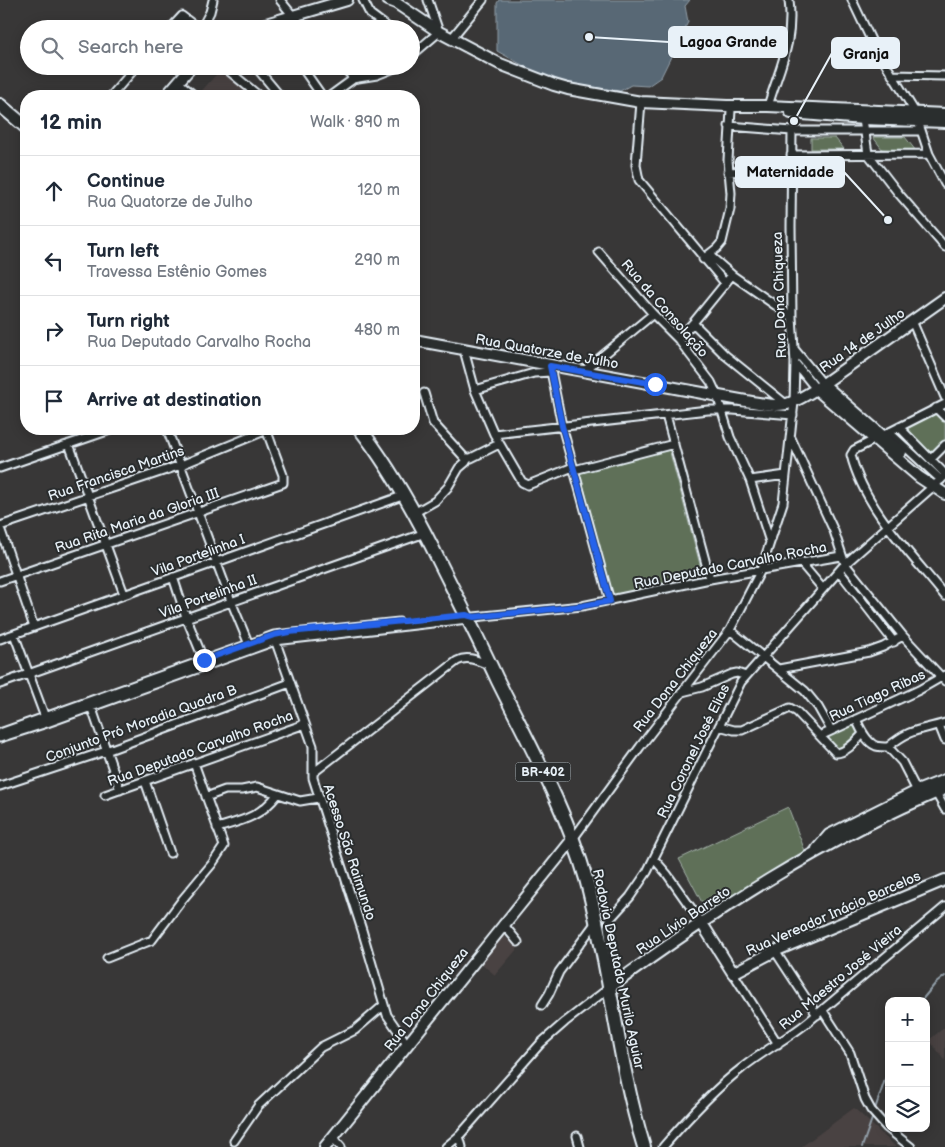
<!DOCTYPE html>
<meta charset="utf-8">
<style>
:root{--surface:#fff;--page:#f2f2f3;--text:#1f2937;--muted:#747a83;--line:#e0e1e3}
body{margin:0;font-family:"Balsamiq Sans",sans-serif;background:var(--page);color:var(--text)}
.controls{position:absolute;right:15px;bottom:15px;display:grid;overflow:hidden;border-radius:10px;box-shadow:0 2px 12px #0003}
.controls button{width:45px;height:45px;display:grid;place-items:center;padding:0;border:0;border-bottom:1px solid var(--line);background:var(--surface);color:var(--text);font:25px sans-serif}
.stop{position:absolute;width:15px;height:15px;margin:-11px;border:4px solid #2563eb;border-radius:50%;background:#fff}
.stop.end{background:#2563eb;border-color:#fff;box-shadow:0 1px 5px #0008}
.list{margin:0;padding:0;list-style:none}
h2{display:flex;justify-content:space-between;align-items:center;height:65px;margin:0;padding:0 20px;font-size:21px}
h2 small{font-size:16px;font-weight:400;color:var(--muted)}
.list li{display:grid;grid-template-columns:32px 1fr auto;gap:15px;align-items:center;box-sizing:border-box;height:70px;padding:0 20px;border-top:1px solid var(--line)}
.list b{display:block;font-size:19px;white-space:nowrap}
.list p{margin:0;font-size:16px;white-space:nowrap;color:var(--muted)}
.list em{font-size:16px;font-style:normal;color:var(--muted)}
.icon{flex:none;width:28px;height:28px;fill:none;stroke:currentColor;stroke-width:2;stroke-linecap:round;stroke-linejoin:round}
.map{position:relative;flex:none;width:945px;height:1147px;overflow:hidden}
.search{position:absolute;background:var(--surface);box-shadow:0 2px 12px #0003;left:20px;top:20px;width:400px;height:55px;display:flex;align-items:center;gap:12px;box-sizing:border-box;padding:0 18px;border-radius:28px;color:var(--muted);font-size:19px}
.panel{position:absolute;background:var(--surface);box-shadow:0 2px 12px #0003;left:20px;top:90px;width:400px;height:345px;border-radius:20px}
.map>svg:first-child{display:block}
.built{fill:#494242}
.green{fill:#5e7059;stroke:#a3b0a8}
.water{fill:#596875;stroke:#929fa9}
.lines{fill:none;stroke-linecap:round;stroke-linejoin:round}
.stream{stroke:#929fa9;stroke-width:2}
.street-casing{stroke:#e8f1f8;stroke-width:11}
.secondary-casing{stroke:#e8f1f8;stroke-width:14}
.highway-casing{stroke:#e8f1f8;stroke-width:16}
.street{stroke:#2a2d2e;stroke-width:7}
.secondary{stroke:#2a2d2e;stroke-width:10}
.highway{stroke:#2a2d2e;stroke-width:12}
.route{stroke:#2563eb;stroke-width:6}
.labels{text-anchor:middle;stroke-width:4;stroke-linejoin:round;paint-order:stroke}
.shield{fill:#2a2d2e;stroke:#afb6bb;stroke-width:1}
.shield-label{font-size:12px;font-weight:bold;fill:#e8f1f8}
.street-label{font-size:14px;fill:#e8f1f8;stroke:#2a2d2e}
.leader{fill:none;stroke:#e8f1f8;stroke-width:2}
.callout-dot{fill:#e8f1f8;stroke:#2a2d2e;stroke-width:2}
.callout{fill:#e8f1f8;stroke:#e8f1f8;stroke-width:2}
.callout-label{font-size:15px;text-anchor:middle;font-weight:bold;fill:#111}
</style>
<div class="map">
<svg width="945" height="1147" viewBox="0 0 945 1147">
<rect width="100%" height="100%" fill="#383737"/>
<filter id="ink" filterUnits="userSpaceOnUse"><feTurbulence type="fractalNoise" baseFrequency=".02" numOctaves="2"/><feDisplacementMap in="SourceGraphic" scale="10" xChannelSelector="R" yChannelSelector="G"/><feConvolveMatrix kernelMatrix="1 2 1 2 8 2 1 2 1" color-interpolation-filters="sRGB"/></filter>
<g filter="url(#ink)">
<path class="built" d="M221,69L253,96H202L199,94Z
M501,934L518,948L495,975L478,961Z
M945,1027V1060L929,1040Z
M854,1108L896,1147H801Z"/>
<path class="green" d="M873,137H905L916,151L882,149Z
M811,138H835L844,149H811Z
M936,412L945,421V440L931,454L906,428Z
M669,449L702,572L613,596L580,473Z
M854,724L859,734L838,752L825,736Z
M788,807L807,856L706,910L679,859Z"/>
<path class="water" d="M499,0H690L685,6L688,22L661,77L648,86L631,85L620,91L551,81L497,51V3Z"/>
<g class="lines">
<path class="stream" d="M921,1001L935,984L945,976
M874,1112L889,1068
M862,1147L873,1116"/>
<g class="street-casing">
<path id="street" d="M280,0L293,16L305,29
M363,0L370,14L390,29
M852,0L871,40L915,112L929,154L945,184
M170,29L182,16L199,29
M201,29L210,12L213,0
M451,39L483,0
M411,56L439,32L428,0
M223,66L259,96
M255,66L280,96
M301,66L322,96
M892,75L945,76
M352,79L377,75L400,66
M178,82L195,96
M111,96L137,66
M330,96L352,80L351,75L342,66
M641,102L636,165L639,180L725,283
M768,106C780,66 794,43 789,0
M863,119L868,154L899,194L945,247
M729,126L792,131H920
M791,155L929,154
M728,172L790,169
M599,252L653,314L678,339L711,382L717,395L730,437L750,480L770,542
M709,255L732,275L792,317
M703,259L717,248L722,242L730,209L731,193L728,160L731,110
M912,321L945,397
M693,323L725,355L787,405
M678,339L693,323L732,275
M464,350L475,390L494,434L522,482L528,485L573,467
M795,350L823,384
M795,363L816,389
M550,366L562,426L610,601
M584,371L653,314
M475,390L534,373L551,372
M424,393L433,423L465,458H471L499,444
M945,404L854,450L851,455C864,508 912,555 945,596
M936,408L945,417
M666,415L710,579
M899,427L945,474
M167,429L231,601L250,647
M889,432L941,480
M494,434L708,410H733L793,415
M791,438L834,531L845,564L903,636L945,681
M69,444L124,594
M931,459L945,445
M0,468L113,429
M574,470L674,444
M750,480L786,475
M414,513L435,501L448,487L459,468L466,462L468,458
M0,526L181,465L267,430
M0,528L34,627
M801,563L823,589
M839,571L894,642
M173,577L186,617L205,663
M0,581L283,483V475L266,429
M730,630L805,691L818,707L831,730
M14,634L46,720
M274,637L313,746V778L362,930L387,1015L407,1044
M0,639L405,495
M779,669L869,652L883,647L903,636
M0,684L425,533
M682,692L702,687L732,674L737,673L746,676
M90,703L120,790
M856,719C860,728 866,742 876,746C879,747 885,747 888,747L902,762L918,793
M939,725L945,740
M719,726L734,730H742L790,708L797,712L836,753C846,753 856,741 863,734
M0,733L274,635L399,622
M820,736L919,690L945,675
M0,738L47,723L275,641L468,619L474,617L582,606L710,579L841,556
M888,747C911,728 918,731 945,723
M313,773L457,661C468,655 478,661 489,665
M145,781L170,853
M0,786L106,751L290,683
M936,793L945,809
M105,795L305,724
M206,797L225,790H242L257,787L300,801L318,798
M217,828C244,820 260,817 278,794
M573,839L640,747L730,630L761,570L777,521L783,503L794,402L795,363L792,317L791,227L792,131
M654,859L667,874L701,922
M503,924L518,942
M775,951L817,1015
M107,958L152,940L182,900L212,864L224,846L194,763
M733,973L778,1044
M616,983L608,926L610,919L630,897L647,872L741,682L845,564L945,476
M542,1005L549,994L559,972L596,922
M823,1011L850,1053L865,1099L871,1110L887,1128L911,1147
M459,1136L462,1147
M577,1136L580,1147
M333,1138L341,1147
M234,1141L258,1106L321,1047L355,1030L384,1005
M446,1147L459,1136L541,1043L565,1022L609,988
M663,1147C687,1119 713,1090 742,1068C763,1051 787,1039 808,1022L945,907"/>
</g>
<g class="secondary-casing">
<path id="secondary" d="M388,0L396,3L439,32L500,64L554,85L568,89L641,102L727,106H768L945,114
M249,29L347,0
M166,96L192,66
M791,113L863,119L945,122
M414,340L746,401C783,407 784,409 816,389L945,298
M823,384L901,452
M816,389L919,477L945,494
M817,849L829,835L917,791L945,780
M701,922L733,973L775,951L945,880
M609,988C714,911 824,839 945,789
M325,1147L573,839"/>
</g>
<g class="highway-casing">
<path id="highway" d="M0,105L26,127
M360,429C392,470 417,516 440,563C459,601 479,640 497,679C528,742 567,811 586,879C610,967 617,1060 644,1147"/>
</g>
<use href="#street" class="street"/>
<use href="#secondary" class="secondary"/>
<use href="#highway" class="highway"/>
</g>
</g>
<g class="lines" filter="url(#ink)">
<path class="route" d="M204,660L274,635L289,632L466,615L474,617L582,606L610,601L562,426L550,366L655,384"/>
</g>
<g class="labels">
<rect class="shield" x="515.5" y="762.5" width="55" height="19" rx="4"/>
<g class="shield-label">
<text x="543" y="776">BR-402</text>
</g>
<g class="street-label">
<text transform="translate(779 295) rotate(-92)" y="5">Rua Dona Chiqueza</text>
<text transform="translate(665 308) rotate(49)" y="5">Rua da Consolação</text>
<text transform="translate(862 340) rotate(-35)" y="5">Rua 14 de Julho</text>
<text transform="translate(547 351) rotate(10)" y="5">Rua Quatorze de Julho</text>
<text transform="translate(116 473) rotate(-19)" y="5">Rua Francisca Martins</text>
<text transform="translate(137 520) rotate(-19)" y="5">Rua Rita Maria da Gloria III</text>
<text transform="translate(198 555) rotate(-20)" y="5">Vila Portelinha I</text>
<text transform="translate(730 565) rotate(-11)" y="5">Rua Deputado Carvalho Rocha</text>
<text transform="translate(208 596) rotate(-20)" y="5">Vila Portelinha II</text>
<text transform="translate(675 680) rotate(-52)" y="5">Rua Dona Chiqueza</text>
<text transform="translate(877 695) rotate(-25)" y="5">Rua Tiago Ribas</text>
<text transform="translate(141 723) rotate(-20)" y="5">Conjunto Pró Moradia Quadra B</text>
<text transform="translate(200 748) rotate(-20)" y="5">Rua Deputado Carvalho Rocha</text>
<text transform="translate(693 751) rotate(-64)" y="5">Rua Coronel José Elias</text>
<text transform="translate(350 852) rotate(72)" y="5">Acesso São Raimundo</text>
<text transform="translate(833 913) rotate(-24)" y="5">Rua Vereador Inácio Barcelos</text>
<text transform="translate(683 920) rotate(-34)" y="5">Rua Lívio Barreto</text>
<text transform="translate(619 969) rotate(78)" y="5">Rodovia Deputado Murilo Aguiar</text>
<text transform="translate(840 977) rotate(-40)" y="5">Rua Maestro José Vieira</text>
<text transform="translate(426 999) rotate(-52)" y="5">Rua Dona Chiqueza</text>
</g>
</g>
<path class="leader" d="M589 37L669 42M794 121L832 53M888 220L844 172"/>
<g class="callout-dot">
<circle cx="589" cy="37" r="5"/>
<circle cx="794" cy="121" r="5"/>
<circle cx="888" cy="220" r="5"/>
</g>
<g class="callout">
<rect x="669" y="27" width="118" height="30" rx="5"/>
<rect x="832" y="38" width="67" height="30" rx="5"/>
<rect x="736" y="157" width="108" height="30" rx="5"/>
</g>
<g class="callout-label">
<text x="728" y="47">Lagoa Grande</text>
<text x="866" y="59">Granja</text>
<text x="790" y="177">Maternidade</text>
</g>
</svg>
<div class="controls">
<button>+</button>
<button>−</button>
<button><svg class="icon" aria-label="layers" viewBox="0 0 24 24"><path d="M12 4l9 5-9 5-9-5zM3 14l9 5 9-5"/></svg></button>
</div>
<div class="stop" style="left:655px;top:384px"></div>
<div class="stop end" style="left:204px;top:660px"></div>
<div class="search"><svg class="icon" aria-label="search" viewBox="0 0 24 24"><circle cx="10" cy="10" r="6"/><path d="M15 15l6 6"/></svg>Search here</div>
<section class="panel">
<h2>12 min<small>Walk · 890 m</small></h2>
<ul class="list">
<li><svg class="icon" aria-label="ahead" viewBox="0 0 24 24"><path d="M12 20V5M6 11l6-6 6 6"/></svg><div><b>Continue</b><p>Rua Quatorze de Julho</p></div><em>120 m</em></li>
<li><svg class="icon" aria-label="left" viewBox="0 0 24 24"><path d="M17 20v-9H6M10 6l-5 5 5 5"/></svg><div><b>Turn left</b><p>Travessa Estênio Gomes</p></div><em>290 m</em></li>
<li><svg class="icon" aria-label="right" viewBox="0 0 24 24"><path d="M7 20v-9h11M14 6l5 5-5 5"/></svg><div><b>Turn right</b><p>Rua Deputado Carvalho Rocha</p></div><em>480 m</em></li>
<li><svg class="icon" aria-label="arrive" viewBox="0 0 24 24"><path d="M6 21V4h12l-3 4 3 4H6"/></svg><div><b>Arrive at destination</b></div></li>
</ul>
</section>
</div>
